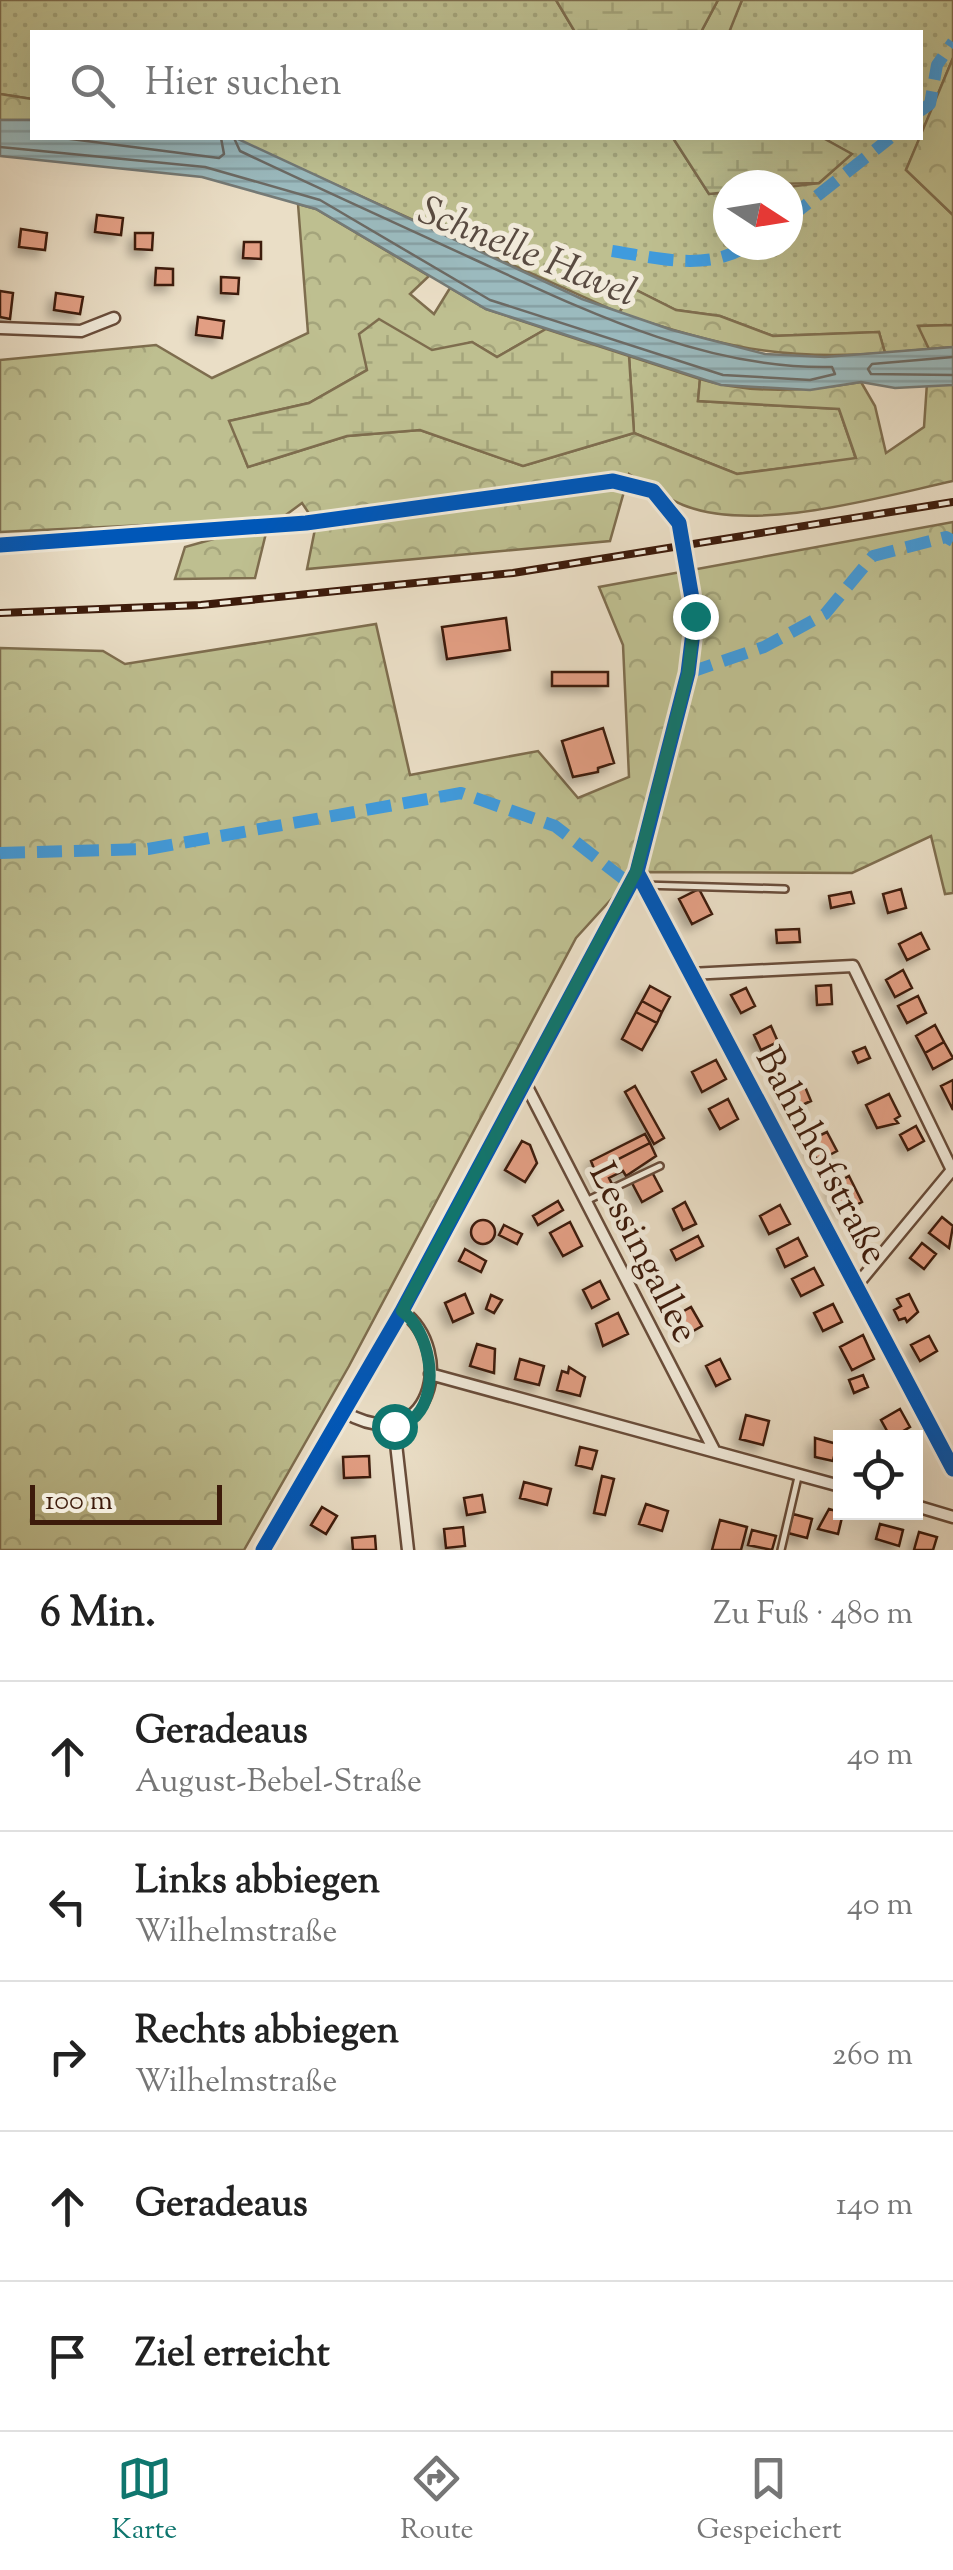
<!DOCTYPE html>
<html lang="de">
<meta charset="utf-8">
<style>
:root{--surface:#fff;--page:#f6f6f6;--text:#222;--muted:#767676;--line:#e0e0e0;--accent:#0f766e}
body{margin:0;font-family:"Sorts Mill Goudy",serif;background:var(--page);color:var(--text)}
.controls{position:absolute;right:30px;bottom:30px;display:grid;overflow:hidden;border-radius:0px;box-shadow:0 10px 40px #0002}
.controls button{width:90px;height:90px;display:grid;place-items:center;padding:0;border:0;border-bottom:2px solid var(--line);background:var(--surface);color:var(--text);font:50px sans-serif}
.compass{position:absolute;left:713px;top:170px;width:90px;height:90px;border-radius:50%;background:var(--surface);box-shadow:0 10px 40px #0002;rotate:102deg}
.scale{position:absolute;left:30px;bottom:25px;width:192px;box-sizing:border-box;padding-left:10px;border:5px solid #3d1b0b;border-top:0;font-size:28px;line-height:35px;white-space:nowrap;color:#3d1b0b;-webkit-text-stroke:8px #f1eada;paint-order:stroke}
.stop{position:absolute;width:30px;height:30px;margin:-22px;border:8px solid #0f766e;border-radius:50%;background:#fff}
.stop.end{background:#0f766e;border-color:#fff;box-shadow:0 2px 10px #0008}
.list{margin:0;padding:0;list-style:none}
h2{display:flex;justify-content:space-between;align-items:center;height:130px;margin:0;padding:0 40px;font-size:42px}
h2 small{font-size:32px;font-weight:400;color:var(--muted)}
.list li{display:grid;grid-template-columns:65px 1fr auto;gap:30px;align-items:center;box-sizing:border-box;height:150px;padding:0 40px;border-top:2px solid var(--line)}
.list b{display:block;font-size:38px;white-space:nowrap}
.list p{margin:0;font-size:32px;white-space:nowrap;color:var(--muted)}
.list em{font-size:32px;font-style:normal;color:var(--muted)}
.icon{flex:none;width:55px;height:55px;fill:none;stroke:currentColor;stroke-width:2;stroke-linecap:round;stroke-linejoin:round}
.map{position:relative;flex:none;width:953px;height:1550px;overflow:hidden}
.search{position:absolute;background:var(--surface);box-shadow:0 10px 40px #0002;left:30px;right:30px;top:30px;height:110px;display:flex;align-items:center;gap:25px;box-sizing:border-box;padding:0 35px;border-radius:0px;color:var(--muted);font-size:38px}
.sheet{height:880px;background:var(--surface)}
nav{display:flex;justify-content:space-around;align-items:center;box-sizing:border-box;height:140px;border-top:2px solid var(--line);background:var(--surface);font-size:28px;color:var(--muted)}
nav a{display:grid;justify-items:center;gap:5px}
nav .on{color:var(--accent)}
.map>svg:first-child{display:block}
.grass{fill:url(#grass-dots);stroke:#7e6d4e;stroke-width:2.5}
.forest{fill:url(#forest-crowns);stroke:#7e6d4e;stroke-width:2.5}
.wetland{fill:url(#wetland-marsh);stroke:#7e6d4e;stroke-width:2.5}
.water{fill:url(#water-rules);stroke:#757a76;stroke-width:2.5}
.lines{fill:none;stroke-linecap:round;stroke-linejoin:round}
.shore{stroke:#6c6a64;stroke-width:2.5}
.building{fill:#e29e83;stroke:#3d1b0b;stroke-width:2.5;filter:url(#shadow)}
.minor-tunnel{stroke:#c7b7a1;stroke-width:10;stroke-dasharray:10 5;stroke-linecap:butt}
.service-casing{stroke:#684c3a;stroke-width:10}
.minor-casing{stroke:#684c3a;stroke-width:15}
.service{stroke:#f1eada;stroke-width:5}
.minor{stroke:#f1eada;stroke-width:10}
.rail-casing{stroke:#3d1b0b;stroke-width:8}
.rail{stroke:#f1eada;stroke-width:4;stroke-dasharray:11;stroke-linecap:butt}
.quiet{stroke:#3f9bde;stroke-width:12;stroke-dasharray:25 12;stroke-linecap:butt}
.cycleway-casing{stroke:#f1eada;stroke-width:21}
.cycleway{stroke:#0057b8;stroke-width:15}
.route{stroke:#0f766e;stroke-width:12}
.labels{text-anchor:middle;stroke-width:10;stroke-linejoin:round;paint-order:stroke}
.street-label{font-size:38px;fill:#3d1b0b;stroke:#f1eada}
.water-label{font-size:40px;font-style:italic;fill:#594b41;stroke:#f1eada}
</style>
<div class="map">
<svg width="953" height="1550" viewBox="0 0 953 1550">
<defs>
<pattern id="grass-dots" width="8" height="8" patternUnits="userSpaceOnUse" patternTransform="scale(2.5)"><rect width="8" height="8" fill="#bebf90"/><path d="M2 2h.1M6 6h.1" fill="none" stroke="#a4a47b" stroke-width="1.8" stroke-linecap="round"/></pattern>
<pattern id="forest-crowns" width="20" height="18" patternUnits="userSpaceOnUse" patternTransform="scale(2.5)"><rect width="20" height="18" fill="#bebf90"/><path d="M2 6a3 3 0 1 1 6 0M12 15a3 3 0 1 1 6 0" fill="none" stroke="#a4a47b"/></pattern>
<pattern id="wetland-marsh" width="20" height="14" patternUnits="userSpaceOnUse" patternTransform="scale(2.5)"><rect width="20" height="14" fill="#bebf90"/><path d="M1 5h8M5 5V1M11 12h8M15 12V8" fill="none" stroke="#a4a47b"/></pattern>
<pattern id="water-rules" width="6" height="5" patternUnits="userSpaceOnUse" patternTransform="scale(2.5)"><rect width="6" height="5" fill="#9bbabe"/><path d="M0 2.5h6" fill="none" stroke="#869fa2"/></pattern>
<filter id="shadow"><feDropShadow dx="-6" dy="6" stdDeviation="5" flood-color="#0004"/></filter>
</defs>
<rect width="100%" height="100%" fill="#eadec6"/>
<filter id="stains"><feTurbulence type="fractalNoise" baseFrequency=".002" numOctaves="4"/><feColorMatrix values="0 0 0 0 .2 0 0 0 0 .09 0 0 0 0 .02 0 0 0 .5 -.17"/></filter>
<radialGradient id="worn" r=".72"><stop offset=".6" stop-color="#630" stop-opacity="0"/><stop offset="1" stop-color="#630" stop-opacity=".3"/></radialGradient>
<path class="grass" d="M0,0H556L575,32H32V99L0,94Z
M742,0H953V58L921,135L920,32H732L729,30Z
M232,138H673L709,194L728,192V245H788V187L819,183L851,154L823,138H920L906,170L953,215V325L919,326L929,349L885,353L879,332L773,336L720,316L676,310L634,289L619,313Z
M629,356L700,379L698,401L839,409L856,459L737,474L634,433Z"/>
<path class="forest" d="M718,0H742L730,30L732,32H701Z
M953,58V215L906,170Z
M0,94L32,99V120H0Z
M298,204L316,209L429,276L410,294L434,314L450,288L486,309L546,329L497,357L472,342L367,370L309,403L230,421L248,467L347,436L420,430L523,466L634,433L737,474L856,458L839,409L698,401L700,379C751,395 809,391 861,382L875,406L886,453L924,427L927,383L953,385V481C880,497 754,534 683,505C664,497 646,484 629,474L610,541L307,569L316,524L302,503L267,529L255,578L175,579L185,547L249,529L250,520L0,532V360L156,345L212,378L308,333Z
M634,289L676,310L720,316L773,336L879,332L885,353C779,361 719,346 619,313Z
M953,325V347L929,349L918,326Z
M953,522V893L945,894L931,836L852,873L636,872L576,938L349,1366L244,1550H0V648L103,651L125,664L376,624L410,775L538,751L578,798L629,777L623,645L599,587Z"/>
<path class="wetland" d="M556,0H718L701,32H575Z
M673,138H823L852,154L819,183L728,185V192L709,194Z
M379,319L432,350L472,342L497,357L546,329L629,356L634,433L523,466L420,430L347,436L248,467L229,421L309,403L367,370L359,334Z"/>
<path class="water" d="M0,120H32V138H236L582,299L672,330L765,354L825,357L953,347V385L895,388L861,382L810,390L721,385L486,309L316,209L202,177L0,156Z"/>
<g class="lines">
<path class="shore" d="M63,138L219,158L224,154L221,138
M0,147L205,167L320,200L490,300L723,375L810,380L835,374L832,367C704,370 582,309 469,257C393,222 316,187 240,151L234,138
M953,357L872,364L868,369L871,374L953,375"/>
</g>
<path class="building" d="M97,215L123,218L121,235L95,232Z
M21,229L47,233L45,250L19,247Z
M135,233H153L152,250L135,249Z
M244,242H261V259L243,258Z
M156,268L173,269V285H155Z
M221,277L239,278L238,294L221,293Z
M0,291L13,293L10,319L0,317Z
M56,293L83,297L80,314L54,310Z
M198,317L224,321L222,338L196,335Z
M506,618L510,650L447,659L442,627Z
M552,672H608V686H552Z
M603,728L614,763L598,768V772L573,777L562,741Z
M699,889L712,914L692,924L679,899Z
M901,889L906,908L888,913L883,894Z
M851,892L854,903L831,908L829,896Z
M799,929L800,942L777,943L776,930Z
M921,933L929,949L907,960L899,944Z
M903,970L912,988L895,997L886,980Z
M831,985L832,1004L817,1005L816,986Z
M650,986L670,997L662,1012L642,1001Z
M746,988L755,1006L741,1013L731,995Z
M918,996L926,1013L907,1023L898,1006Z
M642,1001L662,1012L657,1023L636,1012Z
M636,1012L657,1023L642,1050L622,1039Z
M935,1025L944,1042L925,1053L916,1036Z
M771,1026L778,1042L761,1050L754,1035Z
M944,1042L953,1058L933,1069L925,1053Z
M865,1047L870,1058L858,1063L853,1052Z
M716,1060L726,1079L702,1092L692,1072Z
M953,1080V1110L941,1086Z
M803,1082L811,1101L791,1110L783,1091Z
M635,1086L664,1138L654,1144L625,1092Z
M889,1094L900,1116L895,1119L898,1123L877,1128L866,1105Z
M728,1099L738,1119L720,1129L709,1109Z
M916,1126L924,1141L908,1150L900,1135Z
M827,1132L837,1151L818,1161L808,1141Z
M645,1134L650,1143L595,1171L591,1161Z
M522,1141L530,1145L537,1163L525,1182L505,1170Z
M650,1143L656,1156L626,1176L623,1171L609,1178L612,1184L604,1188L595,1171Z
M652,1172L662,1191L642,1202L632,1183Z
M849,1176L862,1202L844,1211L831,1186Z
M558,1201L563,1210L538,1225L533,1216Z
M685,1202L696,1224L683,1230L673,1209Z
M780,1205L790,1224L769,1234L760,1216Z
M942,1217L953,1226L949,1248L929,1233Z
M471 1232a12 12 0 1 1 24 0a12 12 0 1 1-24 0Z
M570,1222L582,1246L563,1256L550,1233Z
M504,1225L522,1234L517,1244L499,1235Z
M698,1236L703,1246L676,1260L671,1250Z
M798,1238L807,1256L785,1267L777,1249Z
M922,1243L936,1254L924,1269L910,1258Z
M465,1249L486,1261L481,1272L459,1261Z
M814,1268L823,1285L801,1296L792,1279Z
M600,1281L609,1299L592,1308L583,1290Z
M465,1294L473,1313L453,1322L445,1303Z
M909,1294L918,1312L907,1322L905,1318L899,1320L894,1310L901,1306L897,1299Z
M491,1295L502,1300L494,1313L486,1309Z
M833,1304L842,1322L823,1331L814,1313Z
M691,1307L702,1326L686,1335L675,1316Z
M618,1313L628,1334L603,1346L596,1324Z
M863,1335L874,1359L852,1370L840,1347Z
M929,1336L937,1351L920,1361L911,1345Z
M477,1344L495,1349L494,1373L470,1366Z
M520,1359L544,1366L539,1385L515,1379Z
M720,1359L730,1379L716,1386L706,1366Z
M569,1367L585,1377L580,1396L557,1390L562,1371L568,1373Z
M863,1375L868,1387L854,1393L849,1380Z
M900,1409L910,1427L891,1438L881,1420Z
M746,1415L769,1421L763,1445L740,1439Z
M815,1438L837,1444L833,1461L815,1457Z
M580,1447L597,1451L592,1469L576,1465Z
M369,1456L370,1477L344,1478L343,1457Z
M602,1476L614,1479L605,1515L594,1513Z
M524,1482L551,1489L547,1505L520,1498Z
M482,1495L485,1512L467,1515L464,1498Z
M646,1504L668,1511L662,1531L639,1524Z
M322,1507L337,1516L326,1534L311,1525Z
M829,1509L843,1513L838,1534L818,1529Z
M793,1514L812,1519L807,1538L788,1533Z
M720,1520L747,1527L741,1550H712Z
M880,1524L903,1530L899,1546L876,1539Z
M463,1527L465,1546L446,1548L444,1529Z
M752,1530L776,1536L772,1550L748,1545Z
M919,1532L937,1537L933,1550H914Z
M375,1536L376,1550H353L352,1538Z"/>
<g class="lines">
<path class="minor-tunnel" d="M683,541L687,566"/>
<g class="service-casing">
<path id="service" d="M643,885L785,889
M588,1200L660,1166
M781,1550L798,1477"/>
</g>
<g class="minor-casing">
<path id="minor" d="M0,328L81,331L114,318
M0,545L306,523L613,481C651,486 675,501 683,541
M637,872L953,1469
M690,974L853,966L952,1170L856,1286
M524,1081L714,1450
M430,1374L840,1486
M344,1412C431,1461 457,1351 402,1311
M394,1426L408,1550
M916,1506L953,1517
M263,1550L402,1311L637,872L688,673L695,616L687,566"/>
</g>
<use href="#service" class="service"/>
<use href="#minor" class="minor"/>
<g class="rail-casing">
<path id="rail" d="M0,613L201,605L513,573L953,502"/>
</g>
<use href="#rail" class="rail"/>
<path class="quiet" d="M920,111L930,104L937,65L953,42
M788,219L890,138
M612,251C658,258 708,272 749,245
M688,673L764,647L825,614L873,556L946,537L953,541
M0,853L148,849L461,793L555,826L630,884"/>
<g class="cycleway-casing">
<path id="cycleway" d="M0,545L306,523L613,481L653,491L679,523L695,616L688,673L637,872L402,1311L263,1550
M637,872L953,1469"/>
</g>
<use href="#cycleway" class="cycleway"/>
</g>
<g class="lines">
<path class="route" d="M394,1426C401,1423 411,1421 416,1416C441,1389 429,1330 402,1311L636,872L688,673L695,616"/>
</g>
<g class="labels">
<g class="street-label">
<text transform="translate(823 1155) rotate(62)" y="13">Bahnhofstraße</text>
<text transform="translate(645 1252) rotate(63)" y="13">Lessingallee</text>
</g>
<g class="water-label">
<text transform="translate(528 250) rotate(22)" y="14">Schnelle Havel</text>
</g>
</g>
<rect width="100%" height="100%" filter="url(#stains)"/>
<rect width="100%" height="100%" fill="url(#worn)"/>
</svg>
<div class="controls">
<button><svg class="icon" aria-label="locate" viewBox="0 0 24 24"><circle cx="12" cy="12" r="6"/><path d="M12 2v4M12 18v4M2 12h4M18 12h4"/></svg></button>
</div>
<svg class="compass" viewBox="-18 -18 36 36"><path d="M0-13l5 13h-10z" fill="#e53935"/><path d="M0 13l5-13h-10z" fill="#767676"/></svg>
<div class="scale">100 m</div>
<div class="stop" style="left:394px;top:1426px"></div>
<div class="stop end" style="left:695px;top:616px"></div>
<div class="search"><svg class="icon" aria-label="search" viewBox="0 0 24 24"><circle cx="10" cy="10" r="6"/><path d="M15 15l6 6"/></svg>Hier suchen</div>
</div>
<section class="sheet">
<h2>6 Min.<small>Zu Fuß · 480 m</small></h2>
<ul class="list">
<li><svg class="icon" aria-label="ahead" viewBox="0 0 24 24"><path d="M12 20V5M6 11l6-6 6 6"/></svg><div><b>Geradeaus</b><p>August-Bebel-Straße</p></div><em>40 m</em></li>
<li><svg class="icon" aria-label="left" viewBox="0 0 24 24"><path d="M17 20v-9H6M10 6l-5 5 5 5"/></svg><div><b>Links abbiegen</b><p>Wilhelmstraße</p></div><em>40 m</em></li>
<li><svg class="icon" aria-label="right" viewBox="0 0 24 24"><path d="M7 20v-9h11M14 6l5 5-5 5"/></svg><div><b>Rechts abbiegen</b><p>Wilhelmstraße</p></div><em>260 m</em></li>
<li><svg class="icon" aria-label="ahead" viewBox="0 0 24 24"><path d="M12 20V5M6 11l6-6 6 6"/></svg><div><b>Geradeaus</b></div><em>140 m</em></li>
<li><svg class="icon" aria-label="arrive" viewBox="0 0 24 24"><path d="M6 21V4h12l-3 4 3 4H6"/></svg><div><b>Ziel erreicht</b></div></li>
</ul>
</section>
<nav>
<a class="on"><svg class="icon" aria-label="map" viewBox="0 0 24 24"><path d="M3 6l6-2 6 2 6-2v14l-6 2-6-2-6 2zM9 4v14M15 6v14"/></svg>Karte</a>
<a><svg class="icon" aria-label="directions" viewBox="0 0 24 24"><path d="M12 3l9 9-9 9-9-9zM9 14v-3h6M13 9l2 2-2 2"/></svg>Route</a>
<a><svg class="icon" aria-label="saved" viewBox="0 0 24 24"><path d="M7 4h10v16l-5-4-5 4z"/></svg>Gespeichert</a>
</nav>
